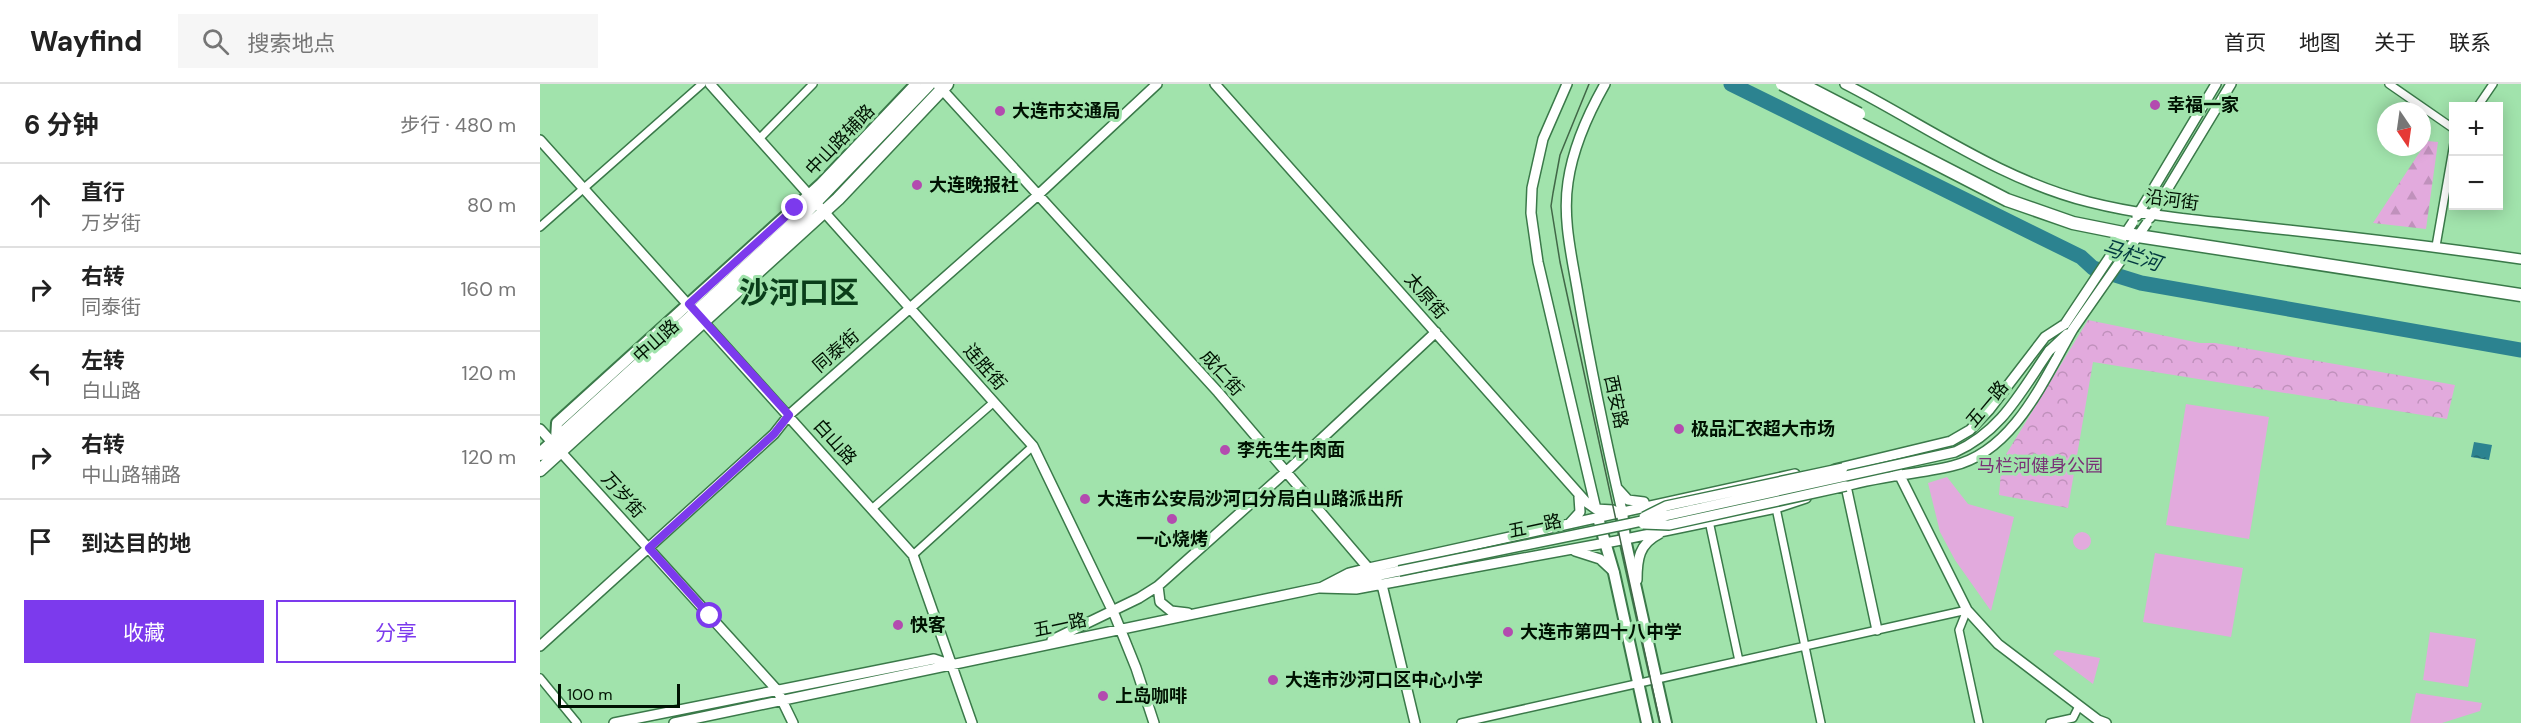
<!DOCTYPE html>
<html lang="zh">
<meta charset="utf-8">
<style>
:root{--surface:#fff;--page:#f6f6f6;--text:#222;--muted:#767676;--line:#e0e0e0;--accent:#7c3aed}
body{margin:0;font-family:"DM Sans","Noto Sans SC",sans-serif;background:var(--page);color:var(--text)}
.controls{position:absolute;right:18px;top:18px;display:grid;overflow:hidden;border-radius:0px;box-shadow:0 3px 15px #0003}
.controls button{width:54px;height:54px;display:grid;place-items:center;padding:0;border:0;border-bottom:2px solid var(--line);background:var(--surface);color:var(--text);font:30px sans-serif}
.compass{position:absolute;left:1837px;top:18px;width:54px;height:54px;border-radius:50%;background:var(--surface);box-shadow:0 3px 15px #0003;rotate:167deg}
.scale{position:absolute;left:18px;bottom:15px;width:122px;box-sizing:border-box;padding-left:6px;border:3px solid #001202;border-top:0;font-size:16px;line-height:21px;white-space:nowrap;color:#001202;-webkit-text-stroke:4px #a1e3ac;paint-order:stroke}
.stop{position:absolute;width:18px;height:18px;margin:-14px;border:4px solid #7c3aed;border-radius:50%;background:#fff}
.stop.end{background:#7c3aed;border-color:#fff;box-shadow:0 2px 6px #0008}
.list{margin:0;padding:0;list-style:none}
h2{display:flex;justify-content:space-between;align-items:center;height:78px;margin:0;padding:0 24px;font-size:26px}
h2 small{font-size:20px;font-weight:400;color:var(--muted)}
.list li{display:grid;grid-template-columns:39px 1fr auto;gap:18px;align-items:center;box-sizing:border-box;height:84px;padding:0 24px;border-top:2px solid var(--line)}
.list b{display:block;font-size:22px;white-space:nowrap}
.list p{margin:0;font-size:20px;white-space:nowrap;color:var(--muted)}
.list em{font-size:20px;font-style:normal;color:var(--muted)}
.actions{display:flex;gap:12px;padding:18px 24px}
.actions a{flex:1;padding:14px 0;border:2px solid var(--accent);border-radius:0px;text-align:center;font-size:21px;color:var(--accent)}
.actions .main{background:var(--accent);color:#fff}
.icon{flex:none;width:33px;height:33px;fill:none;stroke:currentColor;stroke-width:2;stroke-linecap:round;stroke-linejoin:round}
.map{position:relative;flex:none;width:1981px;height:639px;overflow:hidden}
header{display:flex;align-items:center;gap:36px;box-sizing:border-box;height:84px;padding:0 30px;background:var(--surface);border-bottom:2px solid var(--line)}
header strong{font-size:28px}
nav{display:flex;gap:33px;margin-inline-start:auto;font-size:21px}
.search{width:420px;height:54px;background:var(--page);display:flex;align-items:center;gap:15px;box-sizing:border-box;padding:0 21px;border-radius:0px;color:var(--muted);font-size:22px}
main{display:flex}
aside{flex:1;background:var(--surface)}
.map>svg:first-child{display:block}
.green{fill:#e2aadd}
.forest{fill:url(#forest-firs)}
.park{fill:url(#park-crowns)}
.water{fill:url(#water-ripples)}
.lines{fill:none;stroke-linecap:round;stroke-linejoin:round}
.river{stroke:#2c8390;stroke-width:15}
.street-casing{stroke:#3a7949;stroke-width:10}
.secondary-casing{stroke:#3a7949;stroke-width:12}
.primary-casing{stroke:#3a7949;stroke-width:14}
.highway-casing{stroke:#3a7949;stroke-width:15}
.street{stroke:#fff;stroke-width:7}
.secondary{stroke:#fff;stroke-width:9}
.primary{stroke:#fff;stroke-width:10}
.highway{stroke:#fff;stroke-width:12}
.tram{stroke:#416747;stroke-width:1.5}
.secondary-bridge-casing{stroke:#3a7949;stroke-width:12;stroke-linecap:butt}
.highway-bridge-casing{stroke:#3a7949;stroke-width:15;stroke-linecap:butt}
.secondary-bridge{stroke:#fff;stroke-width:9}
.highway-bridge{stroke:#fff;stroke-width:12}
.route{stroke:#7c3aed;stroke-width:8}
.poi-dot{fill:#b34baf;stroke:#a1e3ac;stroke-width:2}
.labels{text-anchor:middle;stroke-width:6;stroke-linejoin:round;paint-order:stroke}
.poi-label{font-size:18px;font-weight:bold;fill:#001202;stroke:#a1e3ac;text-anchor:start}
.street-label{font-size:18px;fill:#001202;stroke:#a1e3ac}
.park-label{font-size:18px;fill:#793176;stroke:#a1e3ac}
.water-label{font-size:20px;font-style:italic;fill:#01383f;stroke:#a1e3ac}
.town-label{font-size:30px;font-weight:bold;fill:#0a3d1a;stroke:#a1e3ac}
</style>
<header>
<strong>Wayfind</strong>
<div class="search"><svg class="icon" aria-label="search" viewBox="0 0 24 24"><circle cx="10" cy="10" r="6"/><path d="M15 15l6 6"/></svg>搜索地点</div>
<nav><a>首页</a><a>地图</a><a>关于</a><a>联系</a></nav>
</header>
<main>
<aside>
<h2>6 分钟<small>步行 · 480 m</small></h2>
<ul class="list">
<li><svg class="icon" aria-label="ahead" viewBox="0 0 24 24"><path d="M12 20V5M6 11l6-6 6 6"/></svg><div><b>直行</b><p>万岁街</p></div><em>80 m</em></li>
<li><svg class="icon" aria-label="right" viewBox="0 0 24 24"><path d="M7 20v-9h11M14 6l5 5-5 5"/></svg><div><b>右转</b><p>同泰街</p></div><em>160 m</em></li>
<li><svg class="icon" aria-label="left" viewBox="0 0 24 24"><path d="M17 20v-9H6M10 6l-5 5 5 5"/></svg><div><b>左转</b><p>白山路</p></div><em>120 m</em></li>
<li><svg class="icon" aria-label="right" viewBox="0 0 24 24"><path d="M7 20v-9h11M14 6l5 5-5 5"/></svg><div><b>右转</b><p>中山路辅路</p></div><em>120 m</em></li>
<li><svg class="icon" aria-label="arrive" viewBox="0 0 24 24"><path d="M6 21V4h12l-3 4 3 4H6"/></svg><div><b>到达目的地</b></div></li>
</ul>
<div class="actions"><a class="main">收藏</a><a>分享</a></div>
</aside>
<div class="map">
<svg width="1981" height="639" viewBox="0 0 1981 639">
<defs>
<pattern id="forest-firs" width="22" height="20" patternUnits="userSpaceOnUse" patternTransform="scale(1.5)"><rect width="22" height="20" fill="#e2aadd"/><path d="M5 1l3.5 6h-7zM16 11l3.5 6h-7z" fill="#c091bc"/></pattern>
<pattern id="park-crowns" width="20" height="18" patternUnits="userSpaceOnUse" patternTransform="scale(1.5)"><rect width="20" height="18" fill="#e2aadd"/><path d="M2 6a3 3 0 1 1 6 0M12 15a3 3 0 1 1 6 0" fill="none" stroke="#c091bc"/></pattern>
<pattern id="water-ripples" width="26" height="14" patternUnits="userSpaceOnUse" patternTransform="scale(1.5)"><rect width="26" height="14" fill="#2c8390"/><path d="M2 4q2-2 4 0t4 0M15 11q2-2 4 0t4 0" fill="none" stroke="#236a73"/></pattern>
</defs>
<rect width="100%" height="100%" fill="#a1e3ac"/>
<path class="green" d="M1646,320L1729,333L1709,455L1626,441Z
M1407,393L1428,420L1474,433L1451,527L1415,476L1400,448L1388,399Z
M1533 457a9 9 0 1 1 18 0a9 9 0 1 1-18 0Z
M1615,469L1703,484L1691,553L1603,538Z
M1890,548L1936,555L1928,603L1883,596Z
M1517,566L1560,574L1553,600L1513,570Z
M1876,609L1942,619L1940,627L1902,639H1870Z"/>
<path class="forest" d="M1887,57L1898,58L1886,145L1833,139Z"/>
<path class="park" d="M1548,236L1660,259H1675L1915,301L1907,335L1553,278L1528,424L1459,411L1462,377Z"/>
<path class="water" d="M1934,358L1952,361L1949,376L1931,373Z"/>
<g class="lines">
<path class="river" d="M1191,0L1541,173L1553,184L1601,199L1981,266"/>
<g class="street-casing">
<path id="street" d="M1849,0L1914,45
M1938,22L1953,0
M220,54L273,0
M0,143L162,0
M1896,162L1914,59
M333,424L454,318
M1236,424L1281,639
M1169,437L1199,577
M373,471L493,362
M1427,526L1419,546L1439,639
M0,594L37,639
M921,639L1427,526
M1510,639L1533,634L1539,622"/>
</g>
<g class="secondary-casing">
<path id="secondary" d="M170,0L493,362L575,532L596,584L614,639
M397,0L678,308L835,492L843,505L875,639
M675,0L1046,418L1056,425L1073,426
M1027,0L1003,55L992,104L991,129L998,178L1056,425
M1065,0C1048,30 1033,63 1028,98C1022,137 1033,177 1039,216C1051,286 1066,357 1082,427
M1305,0C1385,41 1461,96 1549,118C1608,133 1669,137 1729,144C1813,153 1897,163 1981,175
M0,56L373,471L432,639
M1597,132L1676,0
M1610,134L1691,0
M1509,267L1527,250
M0,345L237,606L253,639
M1295,385L1411,357L1430,346L1449,326L1505,253L1525,240
M1357,386L1427,526L1458,560L1558,636L1566,639
M1306,402L1337,546
M1299,404C1336,392 1375,391 1412,382C1474,368 1504,295 1533,245
M1078,405L1088,416L1104,418
M1030,439L1040,428L1039,413
M1035,467L1060,475L1074,488
M1097,496C1097,475 1099,460 1119,450
M797,500L859,487
M618,502L620,518L631,527L648,529
M782,503L809,489L829,484L1255,390
M780,504L816,505L1076,457L1236,424L1266,414
M512,556L599,514L618,502L747,387L896,248
M0,562L234,350L249,331L498,111L617,0
M74,639L394,575L412,581
M134,639L783,503"/>
</g>
<g class="primary-casing">
<path id="primary" d="M16,356L17,339L281,100L376,0
M1082,427L1085,455L1126,639
M1058,434L1074,489L1107,639"/>
</g>
<g class="highway-casing">
<path id="highway" d="M0,370L263,131L389,0
M0,386L298,115L407,0"/>
</g>
<use href="#street" class="street"/>
<use href="#secondary" class="secondary"/>
<use href="#primary" class="primary"/>
<use href="#highway" class="highway"/>
<path class="tram" d="M1049,0L1020,71L1013,109L1011,122L1020,178L1120,639"/>
<g class="secondary-bridge-casing">
<path id="secondary-bridge" d="M1525,240L1593,138
M1533,245L1607,139
M1104,433L1126,422L1303,384
M1103,440L1129,441L1306,402
M859,487L1088,440L1415,368C1462,347 1481,307 1509,267"/>
</g>
<g class="highway-bridge-casing">
<path id="highway-bridge" d="M1242,0L1467,116L1533,139L1598,152L1981,211
M1261,0L1319,30"/>
</g>
<use href="#secondary-bridge" class="secondary-bridge"/>
<use href="#highway-bridge" class="highway-bridge"/>
</g>
<g class="lines">
<path class="route" d="M170,532L109,464L234,350L249,331L149,220L255,124"/>
</g>
<g class="poi-dot">
<circle cx="1615" cy="21" r="6"/>
<circle cx="460" cy="27" r="6"/>
<circle cx="377" cy="101" r="6"/>
<circle cx="1139" cy="345" r="6"/>
<circle cx="685" cy="366" r="6"/>
<circle cx="545" cy="415" r="6"/>
<circle cx="632" cy="435" r="6"/>
<circle cx="358" cy="541" r="6"/>
<circle cx="968" cy="548" r="6"/>
<circle cx="733" cy="596" r="6"/>
<circle cx="563" cy="612" r="6"/>
</g>
<g class="labels">
<g class="poi-label">
<text x="1627" y="27">幸福一家</text>
<text x="472" y="33">大连市交通局</text>
<text x="389" y="107">大连晚报社</text>
<text x="1151" y="351">极品汇农超大市场</text>
<text x="697" y="372">李先生牛肉面</text>
<text x="557" y="421">大连市公安局沙河口分局白山路派出所</text>
<text x="632" y="461" text-anchor="middle">一心烧烤</text>
<text x="370" y="547">快客</text>
<text x="980" y="554">大连市第四十八中学</text>
<text x="745" y="602">大连市沙河口区中心小学</text>
<text x="575" y="618">上岛咖啡</text>
</g>
<g class="street-label">
<text transform="translate(300 56) rotate(-46)" y="6">中山路辅路</text>
<text transform="translate(1632 116) rotate(8)" y="6">沿河街</text>
<text transform="translate(886 212) rotate(49)" y="6">太原街</text>
<text transform="translate(116 257) rotate(-42)" y="6">中山路</text>
<text transform="translate(296 267) rotate(-41)" y="6">同泰街</text>
<text transform="translate(445 283) rotate(49)" y="6">连胜街</text>
<text transform="translate(682 289) rotate(48)" y="6">成仁街</text>
<text transform="translate(1076 318) rotate(78)" y="6">西安路</text>
<text transform="translate(1447 320) rotate(-50)" y="6">五一路</text>
<text transform="translate(295 358) rotate(48)" y="6">白山路</text>
<text transform="translate(83 411) rotate(48)" y="6">万岁街</text>
<text transform="translate(995 442) rotate(-12)" y="6">五一路</text>
<text transform="translate(520 541) rotate(-12)" y="6">五一路</text>
</g>
<g class="park-label">
<text x="1500" y="388">马栏河健身公园</text>
</g>
<g class="water-label">
<text transform="translate(1592 171) rotate(18)" y="7">马栏河</text>
</g>
<g class="town-label">
<text x="259" y="219">沙河口区</text>
</g>
</g>
</svg>
<div class="controls">
<button>+</button>
<button>−</button>
</div>
<svg class="compass" viewBox="-18 -18 36 36"><path d="M0-13l5 13h-10z" fill="#e53935"/><path d="M0 13l5-13h-10z" fill="#767676"/></svg>
<div class="scale">100 m</div>
<div class="stop" style="left:170px;top:532px"></div>
<div class="stop end" style="left:255px;top:124px"></div>
</div>
</main>
